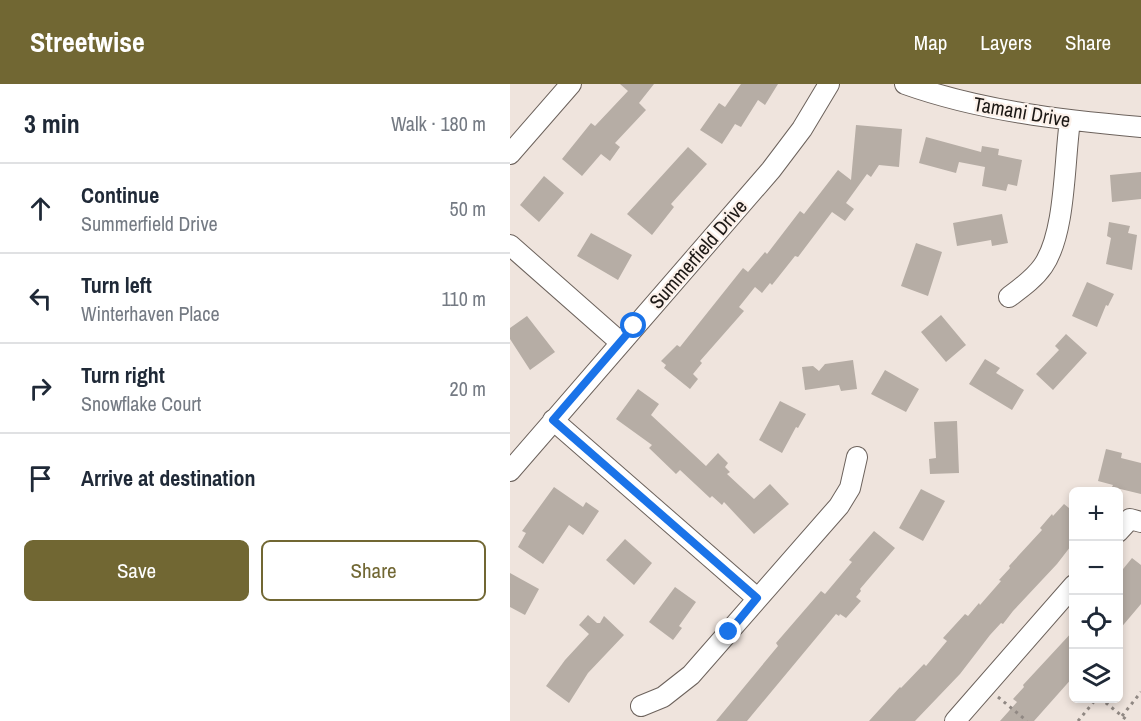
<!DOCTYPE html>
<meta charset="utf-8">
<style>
:root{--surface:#fff;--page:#f2f2f3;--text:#1f2937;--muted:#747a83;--line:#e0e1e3;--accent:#716733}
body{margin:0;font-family:"Archivo Narrow",sans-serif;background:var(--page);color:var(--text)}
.controls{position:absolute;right:18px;bottom:18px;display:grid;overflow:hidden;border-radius:9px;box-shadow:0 3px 9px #0003}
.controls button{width:54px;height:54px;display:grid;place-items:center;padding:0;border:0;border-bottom:2px solid var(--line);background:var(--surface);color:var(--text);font:30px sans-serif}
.stop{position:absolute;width:18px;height:18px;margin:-14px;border:4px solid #1a73e8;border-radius:50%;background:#fff}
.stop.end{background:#1a73e8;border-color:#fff;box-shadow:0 2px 6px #0008}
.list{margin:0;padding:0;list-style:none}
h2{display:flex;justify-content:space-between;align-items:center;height:78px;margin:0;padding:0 24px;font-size:26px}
h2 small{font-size:20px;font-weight:400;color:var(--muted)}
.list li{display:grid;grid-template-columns:39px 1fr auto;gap:18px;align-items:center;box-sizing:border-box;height:90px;padding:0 24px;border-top:2px solid var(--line)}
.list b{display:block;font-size:22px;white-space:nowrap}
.list p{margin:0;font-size:20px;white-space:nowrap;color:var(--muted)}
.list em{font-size:20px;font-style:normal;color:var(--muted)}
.actions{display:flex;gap:12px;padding:18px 24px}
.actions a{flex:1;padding:14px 0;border:2px solid var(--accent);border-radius:9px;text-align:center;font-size:21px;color:var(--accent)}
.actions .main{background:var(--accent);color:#fff}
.icon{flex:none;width:33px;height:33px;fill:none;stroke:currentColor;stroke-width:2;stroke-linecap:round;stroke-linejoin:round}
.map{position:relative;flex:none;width:631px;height:637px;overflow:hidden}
header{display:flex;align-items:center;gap:36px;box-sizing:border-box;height:84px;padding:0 30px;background:var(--accent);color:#fff}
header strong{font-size:28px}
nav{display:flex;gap:33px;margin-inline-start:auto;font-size:21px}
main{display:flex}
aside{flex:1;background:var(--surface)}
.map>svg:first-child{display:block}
.building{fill:#b6ada5}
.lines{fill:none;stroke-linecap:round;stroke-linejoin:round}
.street-casing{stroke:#6c625c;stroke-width:22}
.path{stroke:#908883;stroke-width:3;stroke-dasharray:3 4.5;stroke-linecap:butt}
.street{stroke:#fff;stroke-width:20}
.route{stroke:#1a73e8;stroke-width:8}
.labels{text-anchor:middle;stroke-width:4.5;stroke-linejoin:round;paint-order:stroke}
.street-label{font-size:20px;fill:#1d1916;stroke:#fcf1ea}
</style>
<header>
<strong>Streetwise</strong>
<nav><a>Map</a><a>Layers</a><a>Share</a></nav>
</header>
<main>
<aside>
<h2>3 min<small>Walk · 180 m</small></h2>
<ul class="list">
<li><svg class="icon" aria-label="ahead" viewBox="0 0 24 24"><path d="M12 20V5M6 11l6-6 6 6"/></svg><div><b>Continue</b><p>Summerfield Drive</p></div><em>50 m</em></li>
<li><svg class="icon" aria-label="left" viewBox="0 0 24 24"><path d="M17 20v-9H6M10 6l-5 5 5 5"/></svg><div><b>Turn left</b><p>Winterhaven Place</p></div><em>110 m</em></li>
<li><svg class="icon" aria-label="right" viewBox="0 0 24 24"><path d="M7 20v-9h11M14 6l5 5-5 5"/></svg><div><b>Turn right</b><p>Snowflake Court</p></div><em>20 m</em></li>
<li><svg class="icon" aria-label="arrive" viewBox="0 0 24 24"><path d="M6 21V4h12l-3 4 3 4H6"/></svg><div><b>Arrive at destination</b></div></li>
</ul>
<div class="actions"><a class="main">Save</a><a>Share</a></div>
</aside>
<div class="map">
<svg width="631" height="637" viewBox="0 0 631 637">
<rect width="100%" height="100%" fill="#efe4dd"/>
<path class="building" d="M110,0H144L129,19L136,26L105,59L110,63L100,77L91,70L72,92L52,75L81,39L85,42L118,7Z
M231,0H268L255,21L248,16L231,43L225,40L212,60L190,46L209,19L215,23Z
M346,41L392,45L389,83L369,81L361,93L357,90L336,119L344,125L335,137L322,128L288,173L285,172L262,201L260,199L252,209L245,203L229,223L234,227L190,277L192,279L183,290L188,295L180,305L154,284L156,281L151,277L167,261L170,263L233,184L238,188L255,168L257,170L290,127L294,130L328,86L341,96Z
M416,53L471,68L472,62L489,65L488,71L512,76L507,102L498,100L496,107L472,102L475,83L449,78L446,89L409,79Z
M178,63L197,80L161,120L164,123L142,151L117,130Z
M631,88V115L602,118L600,91Z
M34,92L54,109L29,138L10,121Z
M492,130L498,159L482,162L481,156L447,162L443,139Z
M599,138L620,142L618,149L627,151L622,186L596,180L601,154L597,152Z
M81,149L122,171L108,196L67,172Z
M406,159L432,168L418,212L391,202Z
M577,198L604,210L598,222L596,221L587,243L562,232Z
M431,231L456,261L436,278L411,248Z
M17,232L45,268L20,286L0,255V244Z
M556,250L577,269L543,306L526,290L549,266L545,262Z
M475,275L490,284L486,289L514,306L502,326L459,300Z
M343,276L347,305L331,307L329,301L295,306L292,283L303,282L309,287L315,280Z
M375,286L409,305L396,328L361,310Z
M128,305L149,320L141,331L196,382L208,369L218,379L215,383L220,388L217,390L244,415L260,400L279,420L244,450L214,418L212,421L202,412L200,414L170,386L166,390L139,364L142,361L106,335Z
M270,317L296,330L288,344L286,343L272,369L249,356Z
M447,337L449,389L420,390L419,375L426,374L424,338Z
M596,365L612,369L611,374L631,379V410L602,403L603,401L588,397Z
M44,403L73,423L76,418L89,427L73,451L59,441L33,480L8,463L16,449L12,447Z
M411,405L435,417L413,457L389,444Z
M554,420L564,428V458L547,480L503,527L493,540L491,539L480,551L450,590L405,637H359L390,603L391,604L414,580L416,582L437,557L433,554L455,530L458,532L469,519L470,521L491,497L489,496L500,484L499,482L532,446L530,444L542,430L543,432Z
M364,447L385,464L350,505L351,507L346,513L351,517L336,534L330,530L329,532L326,530L237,637H206L268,562L266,559L311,507L315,510L342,478L339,476Z
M115,455L142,479L124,501L96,476Z
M622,474L631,481V520L609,546V490Z
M0,489L29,505L15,531L0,523Z
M165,503L186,518L169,542L172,544L163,556L139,538Z
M78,531L87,539H90L94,532L114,551L78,589L59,619L36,602L55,576L79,550L69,541Z
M564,546V592L524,637H490L507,618L503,615L514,603L513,601Z"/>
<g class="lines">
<g class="street-casing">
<path id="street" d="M395,0C471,27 551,36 631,43
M0,70L61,0
M0,161L110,258
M499,213C511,204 524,195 533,182C556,149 554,77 560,37
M43,336L247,514
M0,387L261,86L292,45L319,0
M608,448L620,435L631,438
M131,622L153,613L181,591L329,422L340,404L347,373
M445,637L564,501"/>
</g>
<path class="path" d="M488,613L517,637
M590,614L618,637
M612,632L631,608
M568,637L587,614"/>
<use href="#street" class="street"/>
</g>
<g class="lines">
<path class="route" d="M124,242L43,336L247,514L219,548"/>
</g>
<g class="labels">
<g class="street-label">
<text transform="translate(512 28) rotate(10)" y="7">Tamani Drive</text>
<text transform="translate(188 170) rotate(-49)" y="7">Summerfield Drive</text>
</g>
</g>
</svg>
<div class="controls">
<button>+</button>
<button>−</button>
<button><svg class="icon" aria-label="locate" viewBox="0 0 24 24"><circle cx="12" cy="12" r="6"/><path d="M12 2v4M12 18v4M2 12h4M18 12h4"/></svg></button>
<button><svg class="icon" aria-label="layers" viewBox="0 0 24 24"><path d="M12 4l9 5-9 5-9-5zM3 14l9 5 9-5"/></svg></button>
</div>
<div class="stop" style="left:124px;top:242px"></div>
<div class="stop end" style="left:219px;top:548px"></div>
</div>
</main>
